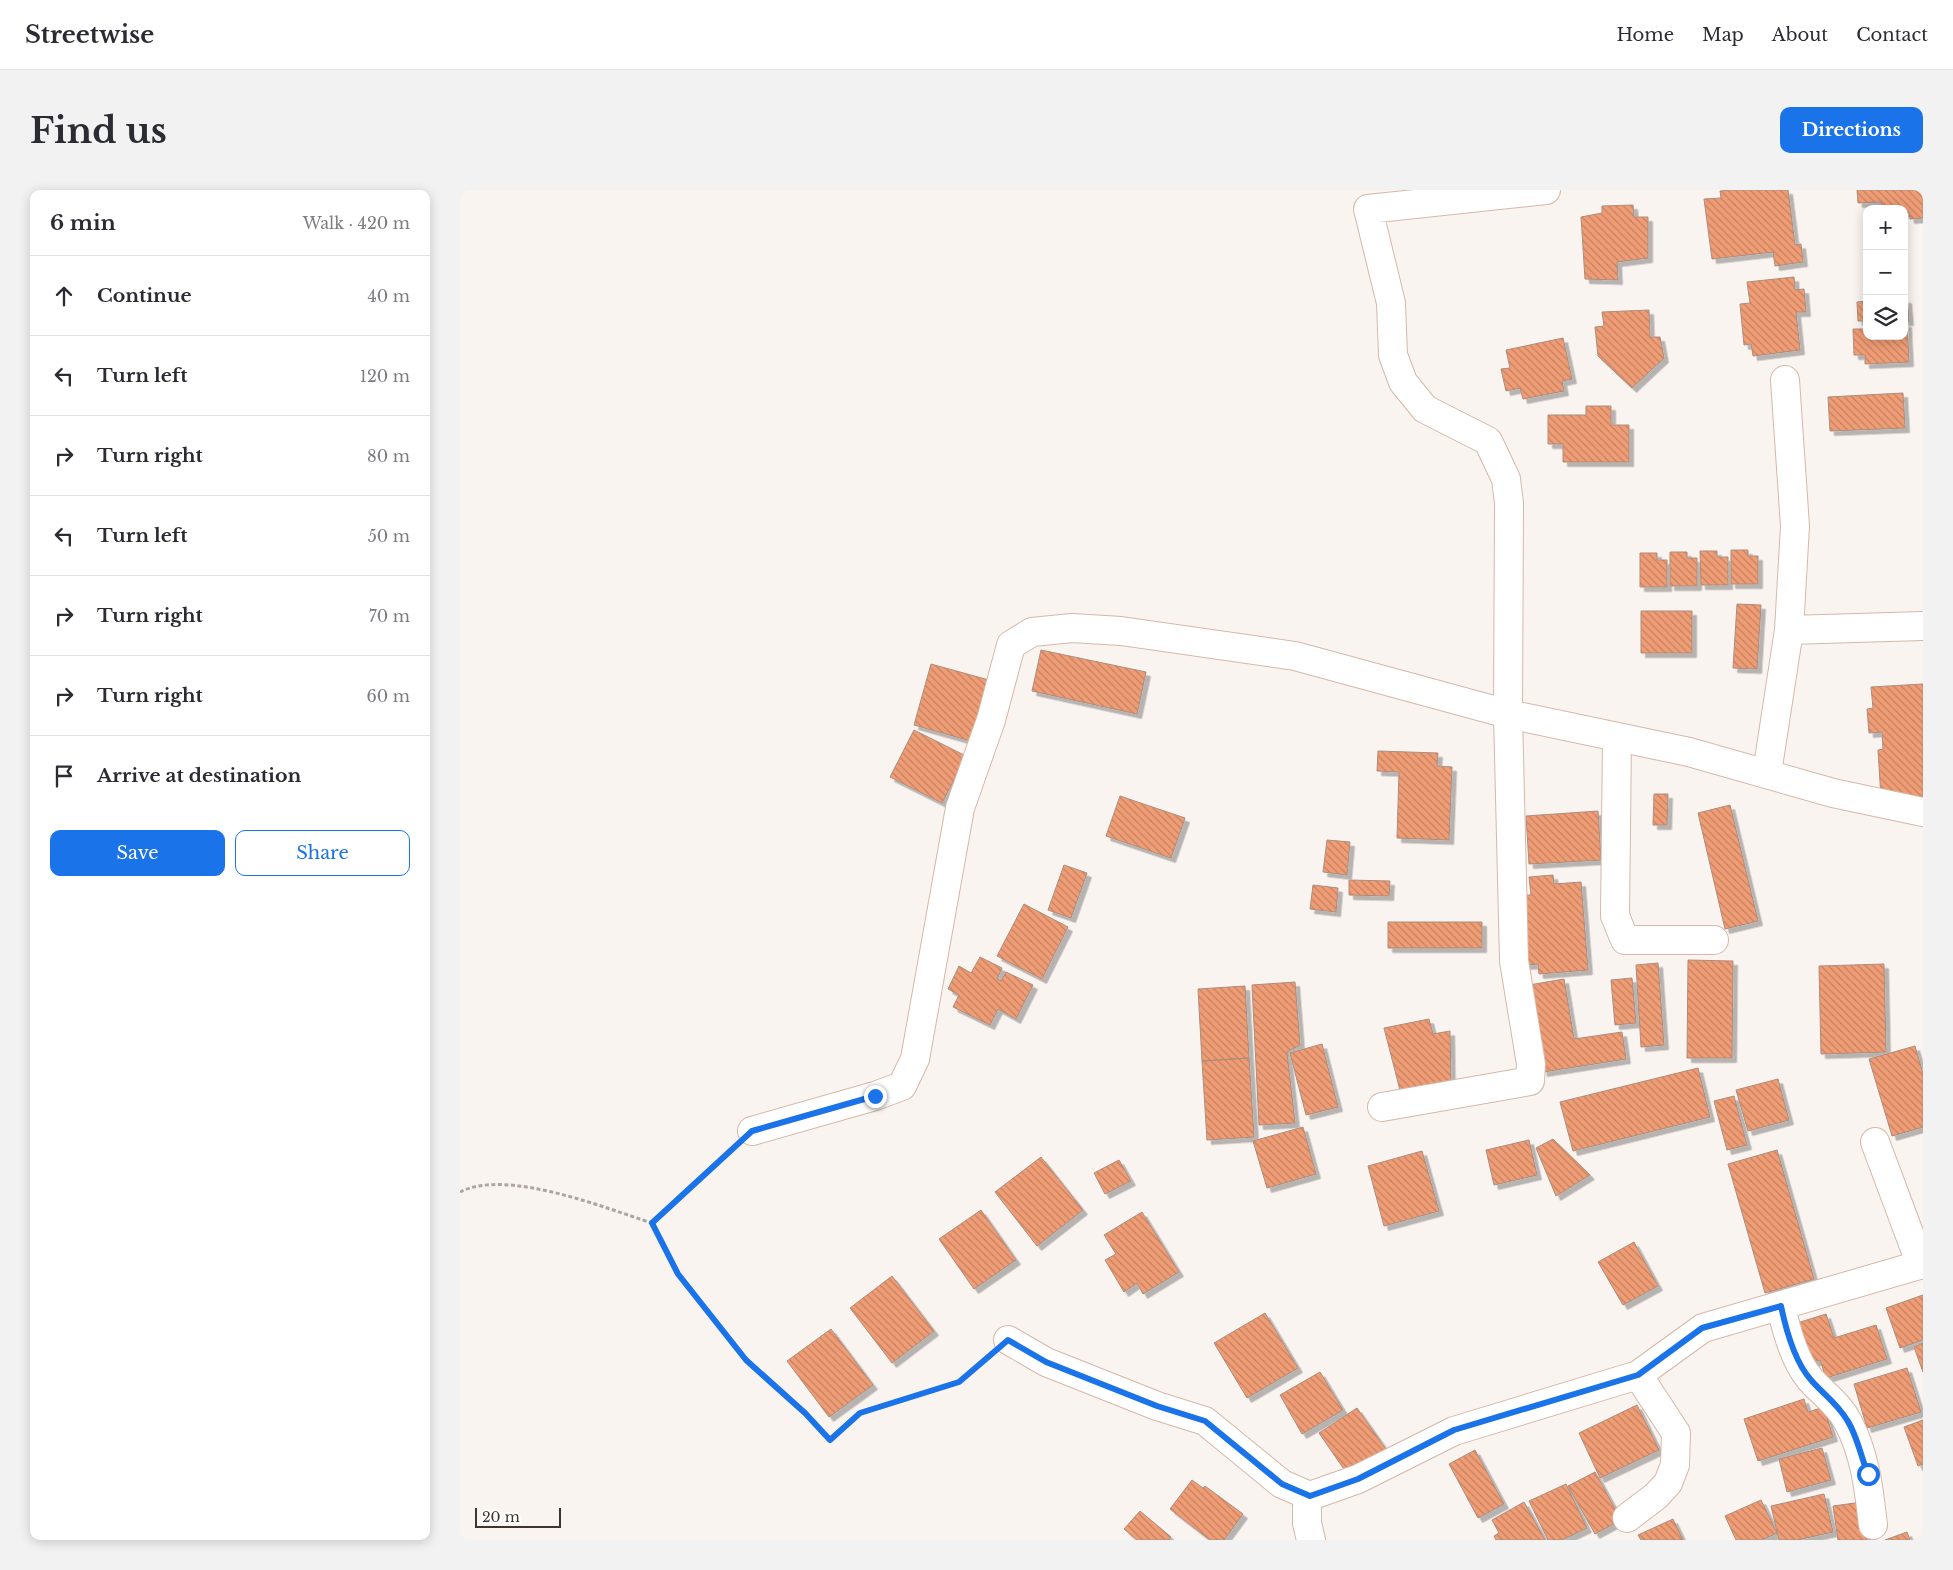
<!DOCTYPE html>
<meta charset="utf-8">
<style>
:root{--surface:#fff;--page:#f2f2f3;--text:#2b2b33;--muted:#7c7c81;--line:#e1e1e2;--accent:#1a73e8}
body{margin:0;font-family:"Libre Baskerville",serif;background:var(--page);color:var(--text)}
.controls{position:absolute;right:15px;top:15px;display:grid;overflow:hidden;border-radius:10px;box-shadow:0 2px 12px #0003}
.controls button{width:45px;height:45px;display:grid;place-items:center;padding:0;border:0;border-bottom:1px solid var(--line);background:var(--surface);color:var(--text);font:25px sans-serif}
.scale{position:absolute;left:15px;bottom:12px;width:86px;box-sizing:border-box;padding-left:5px;border:2px solid #40342e;border-top:0;font-size:14px;line-height:18px;white-space:nowrap;color:#40342e;-webkit-text-stroke:4px #fff;paint-order:stroke}
.stop{position:absolute;width:15px;height:15px;margin:-11px;border:4px solid #1a73e8;border-radius:50%;background:#fff}
.stop.end{background:#1a73e8;border-color:#fff;box-shadow:0 1px 5px #0008}
.list{margin:0;padding:0;list-style:none}
h2{display:flex;justify-content:space-between;align-items:center;height:65px;margin:0;padding:0 20px;font-size:21px}
h2 small{font-size:16px;font-weight:400;color:var(--muted)}
.list li{display:grid;grid-template-columns:32px 1fr auto;gap:15px;align-items:center;box-sizing:border-box;height:80px;padding:0 20px;border-top:1px solid var(--line)}
.list b{display:block;font-size:19px;white-space:nowrap}
.list em{font-size:16px;font-style:normal;color:var(--muted)}
.actions{display:flex;gap:10px;padding:15px 20px}
.actions a{flex:1;padding:11px 0;border:1px solid var(--accent);border-radius:10px;text-align:center;font-size:18px;color:var(--accent)}
.actions .main{background:var(--accent);color:#fff}
.icon{flex:none;width:28px;height:28px;fill:none;stroke:currentColor;stroke-width:2;stroke-linecap:round;stroke-linejoin:round}
.map{position:relative;flex:none;width:1463px;height:1350px;overflow:hidden;border-radius:10px}
header{display:flex;align-items:center;gap:30px;box-sizing:border-box;height:70px;padding:0 25px;background:var(--surface);border-bottom:1px solid var(--line)}
header strong{font-size:24px}
nav{display:flex;gap:28px;margin-inline-start:auto;font-size:18px}
.intro{display:flex;align-items:center;justify-content:space-between;box-sizing:border-box;height:120px;padding:0 30px}
h1{margin:0;font-size:35px}
.button{padding:12px 22px;border-radius:10px;background:var(--accent);color:#fff;font-size:18px;font-weight:700}
main{display:flex;gap:30px;padding:0 30px}
aside{flex:1;background:var(--surface);border-radius:10px;box-shadow:0 2px 12px #0003}
.map>svg:first-child{display:block}
.building{fill:url(#building-back-hatch);stroke:#ab8d7f;filter:url(#shadow)}
.lines{fill:none;stroke-linecap:round;stroke-linejoin:round}
.minor-casing{stroke:#d6b7a8;stroke-width:30}
.path{stroke:#aea5a1;stroke-width:3;stroke-dasharray:4 2.5;stroke-linecap:butt}
.minor{stroke:#fff;stroke-width:28}
.route{stroke:#1a73e8;stroke-width:6}
</style>
<header>
<strong>Streetwise</strong>
<nav><a>Home</a><a>Map</a><a>About</a><a>Contact</a></nav>
</header>
<div class="intro"><h1>Find us</h1><a class="button">Directions</a></div>
<main>
<aside>
<h2>6 min<small>Walk · 420 m</small></h2>
<ul class="list">
<li><svg class="icon" aria-label="ahead" viewBox="0 0 24 24"><path d="M12 20V5M6 11l6-6 6 6"/></svg><div><b>Continue</b></div><em>40 m</em></li>
<li><svg class="icon" aria-label="left" viewBox="0 0 24 24"><path d="M17 20v-9H6M10 6l-5 5 5 5"/></svg><div><b>Turn left</b></div><em>120 m</em></li>
<li><svg class="icon" aria-label="right" viewBox="0 0 24 24"><path d="M7 20v-9h11M14 6l5 5-5 5"/></svg><div><b>Turn right</b></div><em>80 m</em></li>
<li><svg class="icon" aria-label="left" viewBox="0 0 24 24"><path d="M17 20v-9H6M10 6l-5 5 5 5"/></svg><div><b>Turn left</b></div><em>50 m</em></li>
<li><svg class="icon" aria-label="right" viewBox="0 0 24 24"><path d="M7 20v-9h11M14 6l5 5-5 5"/></svg><div><b>Turn right</b></div><em>70 m</em></li>
<li><svg class="icon" aria-label="right" viewBox="0 0 24 24"><path d="M7 20v-9h11M14 6l5 5-5 5"/></svg><div><b>Turn right</b></div><em>60 m</em></li>
<li><svg class="icon" aria-label="arrive" viewBox="0 0 24 24"><path d="M6 21V4h12l-3 4 3 4H6"/></svg><div><b>Arrive at destination</b></div></li>
</ul>
<div class="actions"><a class="main">Save</a><a>Share</a></div>
</aside>
<div class="map">
<svg width="1463" height="1350" viewBox="0 0 1463 1350">
<defs>
<pattern id="building-back-hatch" width="6" height="6" patternUnits="userSpaceOnUse" patternTransform="scale(1.25)"><rect width="6" height="6" fill="#f09d75"/><path d="M-1 5l2 2M0 0l6 6M5-1l2 2" fill="none" stroke="#c48160"/></pattern>
<filter id="shadow"><feDropShadow dx="4.5" dy="4.5" stdDeviation="0" flood-color="#0004"/></filter>
</defs>
<rect width="100%" height="100%" fill="#faf4f1"/>
<path class="building" d="M1270,0H1328L1335,55L1341,54L1343,72L1315,76L1313,62L1252,69L1244,9L1261,8L1260,1Z
M1397,0H1463V28L1450,29L1449,22L1444,23V19H1421V12L1398,13Z
M1173,15L1174,27H1188V68L1157,72L1158,90L1125,89L1121,27L1142,23V16Z
M1334,87L1335,100L1344,99L1346,122H1336L1340,160L1293,166L1291,154L1284,155L1280,114L1290,113L1287,92Z
M1444,109H1447L1449,131H1444Z
M1407,111V131H1398L1397,112Z
M1189,120L1190,147H1200L1204,168L1172,198L1138,166L1135,137L1144,136L1142,122Z
M1444,133H1447L1449,172L1405,174V165H1394L1393,139H1407V146H1444Z
M1103,148L1112,189L1102,191L1104,201L1063,209L1060,198L1046,201L1041,179L1050,178L1046,160Z
M1443,203L1445,238L1370,241L1368,207Z
M1126,216H1151V235H1169V272H1103V254H1088V225H1126Z
M1271,360H1288V366H1298V394H1271Z
M1240,361H1257V367H1268V395H1241Z
M1210,362H1227V368H1237V396H1210Z
M1180,363H1197V370H1207V397H1180Z
M1277,414L1301,415L1297,479L1273,478Z
M1181,421H1232V463H1181Z
M581,460L686,482L677,524L572,501Z
M471,474L529,490L511,551L454,535Z
M1463,494V612L1421,608L1418,560L1423,559L1422,542L1409,543L1407,519L1413,518L1411,497Z
M454,540L506,566L482,613L430,587Z
M918,561L978,563L977,576L992,577L989,650L937,648L939,582L917,581Z
M1194,604H1208L1207,635H1193Z
M660,606L725,628L711,668L646,646Z
M1270,615L1298,731L1265,739L1238,623Z
M1138,621L1141,670L1069,674L1066,626Z
M867,650L890,652L887,685L863,682Z
M604,675L627,683L611,728L588,720Z
M1093,685L1094,694L1121,692L1128,780L1079,784L1078,774L1065,775L1059,705H1071L1069,687Z
M889,690L930,691L929,706L889,705Z
M853,695L878,698L876,722L850,719Z
M564,714L608,737L582,789L537,766Z
M928,732H1022V758H928Z
M520,767L542,778L537,789L541,791L546,782L573,795L556,829L538,819L530,835L493,817L499,805L488,799L499,776L511,783Z
M1228,770L1273,771L1272,868H1227Z
M1198,773L1204,855L1181,857L1176,775Z
M1424,774L1426,862L1361,864L1359,776Z
M1172,788L1176,833L1155,835L1151,790Z
M1104,789L1114,849L1162,842L1166,869L1083,882L1069,795Z
M835,792L840,855L827,862L835,933L799,935L792,795Z
M785,796L789,868L742,871L738,799Z
M969,829L973,844L990,841L991,897L942,908L924,838Z
M862,854L878,917L846,925L830,863Z
M1455,856L1463,884V937L1432,946L1409,869Z
M789,868L794,947L747,950L742,871Z
M1238,878L1250,927L1113,961L1100,912Z
M1318,889L1329,930L1288,941L1276,900Z
M1274,906L1287,955L1267,960L1254,911Z
M843,937L856,984L807,998L793,951Z
M1093,949L1130,985L1096,1006L1076,958Z
M1069,950L1077,985L1034,995L1026,960Z
M1317,960L1354,1089L1305,1103L1268,974Z
M962,961L979,1021L924,1036L908,976Z
M581,967L623,1020L577,1056L535,1002Z
M659,970L671,991L645,1004L634,983Z
M521,1020L556,1070L514,1099L479,1049Z
M682,1022L719,1082L683,1104L677,1093L664,1102L645,1070L656,1064L644,1045Z
M1174,1052L1198,1096L1163,1115L1138,1072Z
M432,1086L474,1141L432,1173L390,1118Z
M1463,1105V1150L1440,1158L1426,1118Z
M805,1123L838,1178L787,1208L754,1153Z
M1366,1124L1374,1148L1416,1135L1427,1169L1366,1188L1360,1170L1347,1174L1334,1134Z
M371,1139L413,1195L369,1227L327,1171Z
M1463,1153V1182L1454,1157Z
M1447,1178L1461,1222L1407,1238L1394,1194Z
M860,1182L883,1220L842,1244L820,1205Z
M1344,1209L1348,1222L1364,1217L1373,1247L1298,1271L1284,1229Z
M1177,1215L1199,1260L1140,1288L1119,1243Z
M897,1218L928,1262L890,1288L859,1243Z
M1463,1230V1274L1458,1276L1444,1237Z
M1362,1258L1371,1290L1327,1302L1319,1269Z
M1015,1260L1044,1314L1018,1328L989,1274Z
M1135,1282L1161,1330L1135,1344L1108,1296Z
M732,1290L743,1298L745,1296L783,1324L764,1350H750L710,1319Z
M1106,1294L1127,1338L1102,1350H1088L1069,1311Z
M1364,1304L1373,1342L1337,1350H1319L1311,1316Z
M1301,1310L1317,1343L1302,1350H1276L1265,1326Z
M1064,1312L1085,1350H1036L1034,1346L1039,1343L1032,1330Z
M1402,1312L1407,1350H1378L1373,1316Z
M680,1321L711,1347L708,1350H677L664,1339Z
M1213,1329L1223,1350H1181L1178,1345Z
M1447,1342L1450,1350H1425Z"/>
<g class="lines">
<g class="minor-casing">
<path id="minor" d="M1086,0L908,19L931,113L933,165L943,192L965,219L1028,251L1046,289L1049,313L1048,524L1229,562L1373,603L1463,622
M1329,440L1463,436
M1157,549L1155,726L1165,750H1254
M1307,583L1329,440L1335,336L1325,190
M292,941L415,906L442,896L455,869L500,618L531,530L551,455L572,442L612,438L661,441L835,466L1048,524L1054,771L1071,874L1070,891L922,917
M1415,952L1461,1075
M1321,1116C1326,1140 1334,1170 1350,1189C1363,1204 1379,1214 1388,1232C1405,1264 1409,1299 1413,1335
M548,1150L586,1172L697,1216L745,1231L822,1294L850,1306L898,1289L994,1241L1178,1185L1243,1138L1463,1074
M850,1306L847,1309V1333L851,1350
M1167,1328L1196,1306L1208,1293L1215,1275L1216,1243L1178,1185"/>
</g>
<path class="path" d="M0,1002C46,978 145,1018 192,1033L218,1084L286,1170L345,1223L370,1250L400,1223L499,1192L527,1169
M192,1033L272,959"/>
<use href="#minor" class="minor"/>
</g>
<g class="lines">
<path class="route" d="M415,906L292,941L192,1033L218,1084L286,1170L345,1223L370,1250L400,1223L499,1192L548,1150L586,1172L697,1216L745,1231L822,1294L850,1306L898,1289L994,1240L1178,1185L1242,1138L1321,1116C1326,1140 1334,1171 1351,1190C1363,1204 1377,1213 1387,1230C1397,1245 1401,1267 1408,1284"/>
</g>
</svg>
<div class="controls">
<button>+</button>
<button>−</button>
<button><svg class="icon" aria-label="layers" viewBox="0 0 24 24"><path d="M12 4l9 5-9 5-9-5zM3 14l9 5 9-5"/></svg></button>
</div>
<div class="scale">20 m</div>
<div class="stop" style="left:1408px;top:1284px"></div>
<div class="stop end" style="left:415px;top:906px"></div>
</div>
</main>
